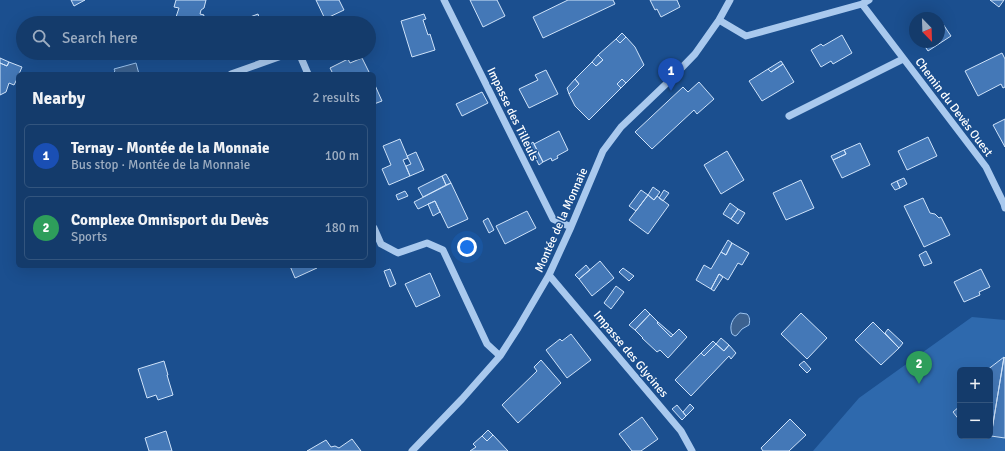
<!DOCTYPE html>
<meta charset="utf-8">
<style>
:root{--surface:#143b6b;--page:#214673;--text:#f1f3f6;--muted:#9dadc1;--line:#33557e;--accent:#ffd166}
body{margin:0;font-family:Signika,sans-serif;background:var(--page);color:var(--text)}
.controls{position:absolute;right:12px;bottom:12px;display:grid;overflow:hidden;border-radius:6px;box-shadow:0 4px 16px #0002}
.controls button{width:36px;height:36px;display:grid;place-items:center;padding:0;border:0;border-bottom:1px solid var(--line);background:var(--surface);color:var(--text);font:20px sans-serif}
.compass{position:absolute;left:909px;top:12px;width:36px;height:36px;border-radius:50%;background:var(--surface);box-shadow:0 4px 16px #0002;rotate:157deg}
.you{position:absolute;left:467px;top:247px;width:14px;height:14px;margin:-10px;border:3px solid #fff;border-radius:50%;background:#1a73e8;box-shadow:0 0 0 6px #1a73e833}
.badge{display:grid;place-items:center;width:26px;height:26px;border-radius:50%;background:var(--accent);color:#fff;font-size:13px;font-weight:700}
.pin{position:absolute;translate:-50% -33px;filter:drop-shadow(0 1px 2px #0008)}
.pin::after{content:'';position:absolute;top:21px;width:14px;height:12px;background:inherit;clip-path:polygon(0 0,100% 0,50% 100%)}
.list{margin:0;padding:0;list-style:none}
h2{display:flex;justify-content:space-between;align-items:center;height:52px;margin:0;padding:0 16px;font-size:17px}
h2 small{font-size:13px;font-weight:400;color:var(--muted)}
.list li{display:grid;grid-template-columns:26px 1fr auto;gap:12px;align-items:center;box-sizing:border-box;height:64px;margin:0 8px 8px;padding:0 8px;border:1px solid var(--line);border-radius:6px}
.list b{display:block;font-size:15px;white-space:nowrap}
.list p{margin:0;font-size:13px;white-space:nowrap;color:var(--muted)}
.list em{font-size:13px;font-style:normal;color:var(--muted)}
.icon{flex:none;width:22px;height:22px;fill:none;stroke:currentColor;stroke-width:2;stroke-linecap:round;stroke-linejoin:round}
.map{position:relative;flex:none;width:1005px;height:451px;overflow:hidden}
.search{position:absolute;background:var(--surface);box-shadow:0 4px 16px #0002;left:16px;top:16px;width:360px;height:44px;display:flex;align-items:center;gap:10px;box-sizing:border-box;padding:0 14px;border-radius:22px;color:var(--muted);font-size:15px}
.panel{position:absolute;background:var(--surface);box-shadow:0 4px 16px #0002;left:16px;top:72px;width:360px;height:196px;border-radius:6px}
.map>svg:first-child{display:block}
.green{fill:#2e69ad;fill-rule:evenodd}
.water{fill:#3c6290;stroke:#9cc4f0}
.building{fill:#4478b7;stroke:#cfe3fa}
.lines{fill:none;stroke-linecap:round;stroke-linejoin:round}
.minor{stroke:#a9c9ee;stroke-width:7}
.labels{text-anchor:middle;stroke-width:3;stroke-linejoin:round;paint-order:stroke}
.street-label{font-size:12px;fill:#fff;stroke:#1b4f8f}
</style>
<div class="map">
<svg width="1005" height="451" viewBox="0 0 1005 451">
<rect width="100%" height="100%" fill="#1b4f8f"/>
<path class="green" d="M972,317L1005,320V451H813L859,398ZM960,370H990V436H960Z"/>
<path class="water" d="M136,63L139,74H112L115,71L114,69Z
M740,313L747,314C750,317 750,321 749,325L742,329L737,335L735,336L732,334C729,326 732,318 740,313Z"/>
<path class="building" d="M71,0H85L74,6Z
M176,0H206L204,8L201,10L200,14L204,15L202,23H174L179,8L174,7Z
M316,0H339L344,10L325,19Z
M470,0H497L505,16L483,27Z
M568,0H613L615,4L543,38L533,17Z
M650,0H677L680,7L661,17L657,9L655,10Z
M990,0H1004L999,7Z
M258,14L261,23H234Z
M424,14L426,19L423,20L428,35L430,34L435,50L412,57L401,21Z
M939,18L951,36L928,51L922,42H939Z
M622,33L626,37L620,43L616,39Z
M842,35L852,53L833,64L831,61L821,67L811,50L821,44L823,46Z
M626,37L635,47L644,65L626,83L622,79L617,84L621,88L589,120L575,106L569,94L579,84L575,79L592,62L596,66L603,60L598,55L616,39L620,43Z
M1002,53L1005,59V87L1003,88L1001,84L978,96L965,71Z
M598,55L603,60L596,66L592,62Z
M0,58L9,62L7,66L0,63Z
M362,58L370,74H333L330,68L348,59L350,63Z
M781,61L783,64L771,72L768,69Z
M9,62L22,67L19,74H18V77L14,85L9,83L6,92L0,95V63L7,66Z
M783,64L794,82L762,101L749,81L768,69L771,72Z
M546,70L558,94L529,108L519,89L538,80L535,75Z
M575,79L579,84L569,94L567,88Z
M622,79L626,83L621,88L617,84Z
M699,82L714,99L697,114L694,110L652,149L635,132L683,87L688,92Z
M374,83L382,101L374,104Z
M482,92L488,103L462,116L456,104Z
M1005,119V147L993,125Z
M559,131L568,150L557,156L558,158L552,161L551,158L543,162L534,144Z
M928,137L937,156L907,170L898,151Z
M400,139L408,158L403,160L410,176L389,185L382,169L391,165L383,146Z
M533,142L543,162L539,165L529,145Z
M860,143L870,165L842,178L833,160L846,154L844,150Z
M844,150L846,154L833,160L831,156Z
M727,151L744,180L721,194L704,165Z
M416,152L424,170L410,176L406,166L411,164L407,156Z
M446,174L451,183L446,185L442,176Z
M442,176L446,185L423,197L418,188Z
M904,178L907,184L900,188L897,181Z
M801,180L814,208L786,220L773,193Z
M897,181L900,188L895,190L891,184Z
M451,183L468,219L448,228L435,201L418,209L414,202Z
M653,187L660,192L654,200L648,195Z
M641,190L648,195L636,211L629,206Z
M664,190L669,193L663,201L659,198Z
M405,191L408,196L398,200L396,195Z
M648,195L654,200L657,196L669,205L648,234L629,220Z
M923,198L930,213L935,214L939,218L941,217L950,235L924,247L904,206Z
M435,201L440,212L433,216L428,204Z
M730,203L738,209L731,219L723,214Z
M738,209L745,213L738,224L731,219Z
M527,211L536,228L505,244L496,226Z
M488,218L494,230L489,233L483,221Z
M728,240L732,243L726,255L721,252Z
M732,243L749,253L742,265L738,263L728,280L719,274L711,289L696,280L704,265L711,269L721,252L726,255Z
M926,251L932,263L924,266L919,255Z
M600,261L614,278L592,296L579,279Z
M586,265L590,270L579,279L575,275Z
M290,266H316L317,268L295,278Z
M623,268L634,276L629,281L619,272Z
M390,269L396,284L390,287L384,271Z
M981,269L990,287L979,292L980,295L964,302L954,282Z
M430,273L440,296L416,307L405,284Z
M719,274L723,277L714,291L711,289Z
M616,286L624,292L611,309L604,303Z
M645,309L650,314L635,330L629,325Z
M801,313L827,338L807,359L781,334Z
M650,314L658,322L657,323L671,337L679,329L687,337L668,358L660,350L657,352L642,338H643L635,330Z
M658,322L673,335L671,337L657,323Z
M873,322L899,348L881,365L855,340Z
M888,329L903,343L899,348L885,333Z
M571,334L591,360L567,378L546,350L560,339L562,341Z
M721,338L729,345L724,351L716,344Z
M713,341L716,344L704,356L701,353Z
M716,344L724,351L729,345L736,353L731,359L729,356L691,396L675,380L701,353L704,356Z
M1004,357L1005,358V438L991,436Z
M1004,357L991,436H990V370H987Z
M541,360L561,383L518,423L502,405L537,371L534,367Z
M164,361L168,375H167L173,395L158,400L156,395L147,398L138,369Z
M804,361L811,369L807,373L799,365Z
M690,404L694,408L686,416L683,412Z
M677,405L686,416L682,420L672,409Z
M960,406V421L953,412Z
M642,417L658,439L641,451H632L619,434Z
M790,419L806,435L789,451H763L761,448Z
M488,430L493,435L487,441L482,436Z
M166,431L172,451H149L145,438Z
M493,435L508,451H470L476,447L473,444L482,436L487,441Z
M352,439L361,451H307L326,440L331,447L335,446L339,448Z"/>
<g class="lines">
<path class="minor" d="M444,0L553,219L571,227
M862,4L986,167L1004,204L1005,208
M719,20L746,36L862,4L869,0
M299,53L308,74
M231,74L290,53
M789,116L903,59
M374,228L381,244L398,253L427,243L443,250L487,344L500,356
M549,275L681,431L692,451
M412,451L462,399L500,356L518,328L549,275L571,227L603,151L621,127L666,84L695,54L719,20L730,0"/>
</g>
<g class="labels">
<g class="street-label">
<text transform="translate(954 107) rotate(53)" y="4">Chemin du Devès Ouest</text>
<text transform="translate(513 114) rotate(64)" y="4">Impasse des Tilleuls</text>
<text transform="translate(561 220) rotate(-66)" y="4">Montée de la Monnaie</text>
<text transform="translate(631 354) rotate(50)" y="4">Impasse des Glycines</text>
</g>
</g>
</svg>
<div class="controls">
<button>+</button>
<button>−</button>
</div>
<svg class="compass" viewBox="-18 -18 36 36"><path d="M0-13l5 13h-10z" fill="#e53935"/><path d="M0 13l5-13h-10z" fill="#9dadc1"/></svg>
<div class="you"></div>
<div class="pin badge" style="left:671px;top:91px;background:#1a4fb4">1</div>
<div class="pin badge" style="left:919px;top:384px;background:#2e9e5b">2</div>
<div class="search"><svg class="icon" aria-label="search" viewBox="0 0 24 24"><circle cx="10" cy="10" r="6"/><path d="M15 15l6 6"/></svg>Search here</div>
<section class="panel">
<h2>Nearby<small>2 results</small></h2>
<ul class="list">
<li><span class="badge" style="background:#1a4fb4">1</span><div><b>Ternay - Montée de la Monnaie</b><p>Bus stop · Montée de la Monnaie</p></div><em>100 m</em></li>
<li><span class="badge" style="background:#2e9e5b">2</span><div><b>Complexe Omnisport du Devès</b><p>Sports</p></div><em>180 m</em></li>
</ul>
</section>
</div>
